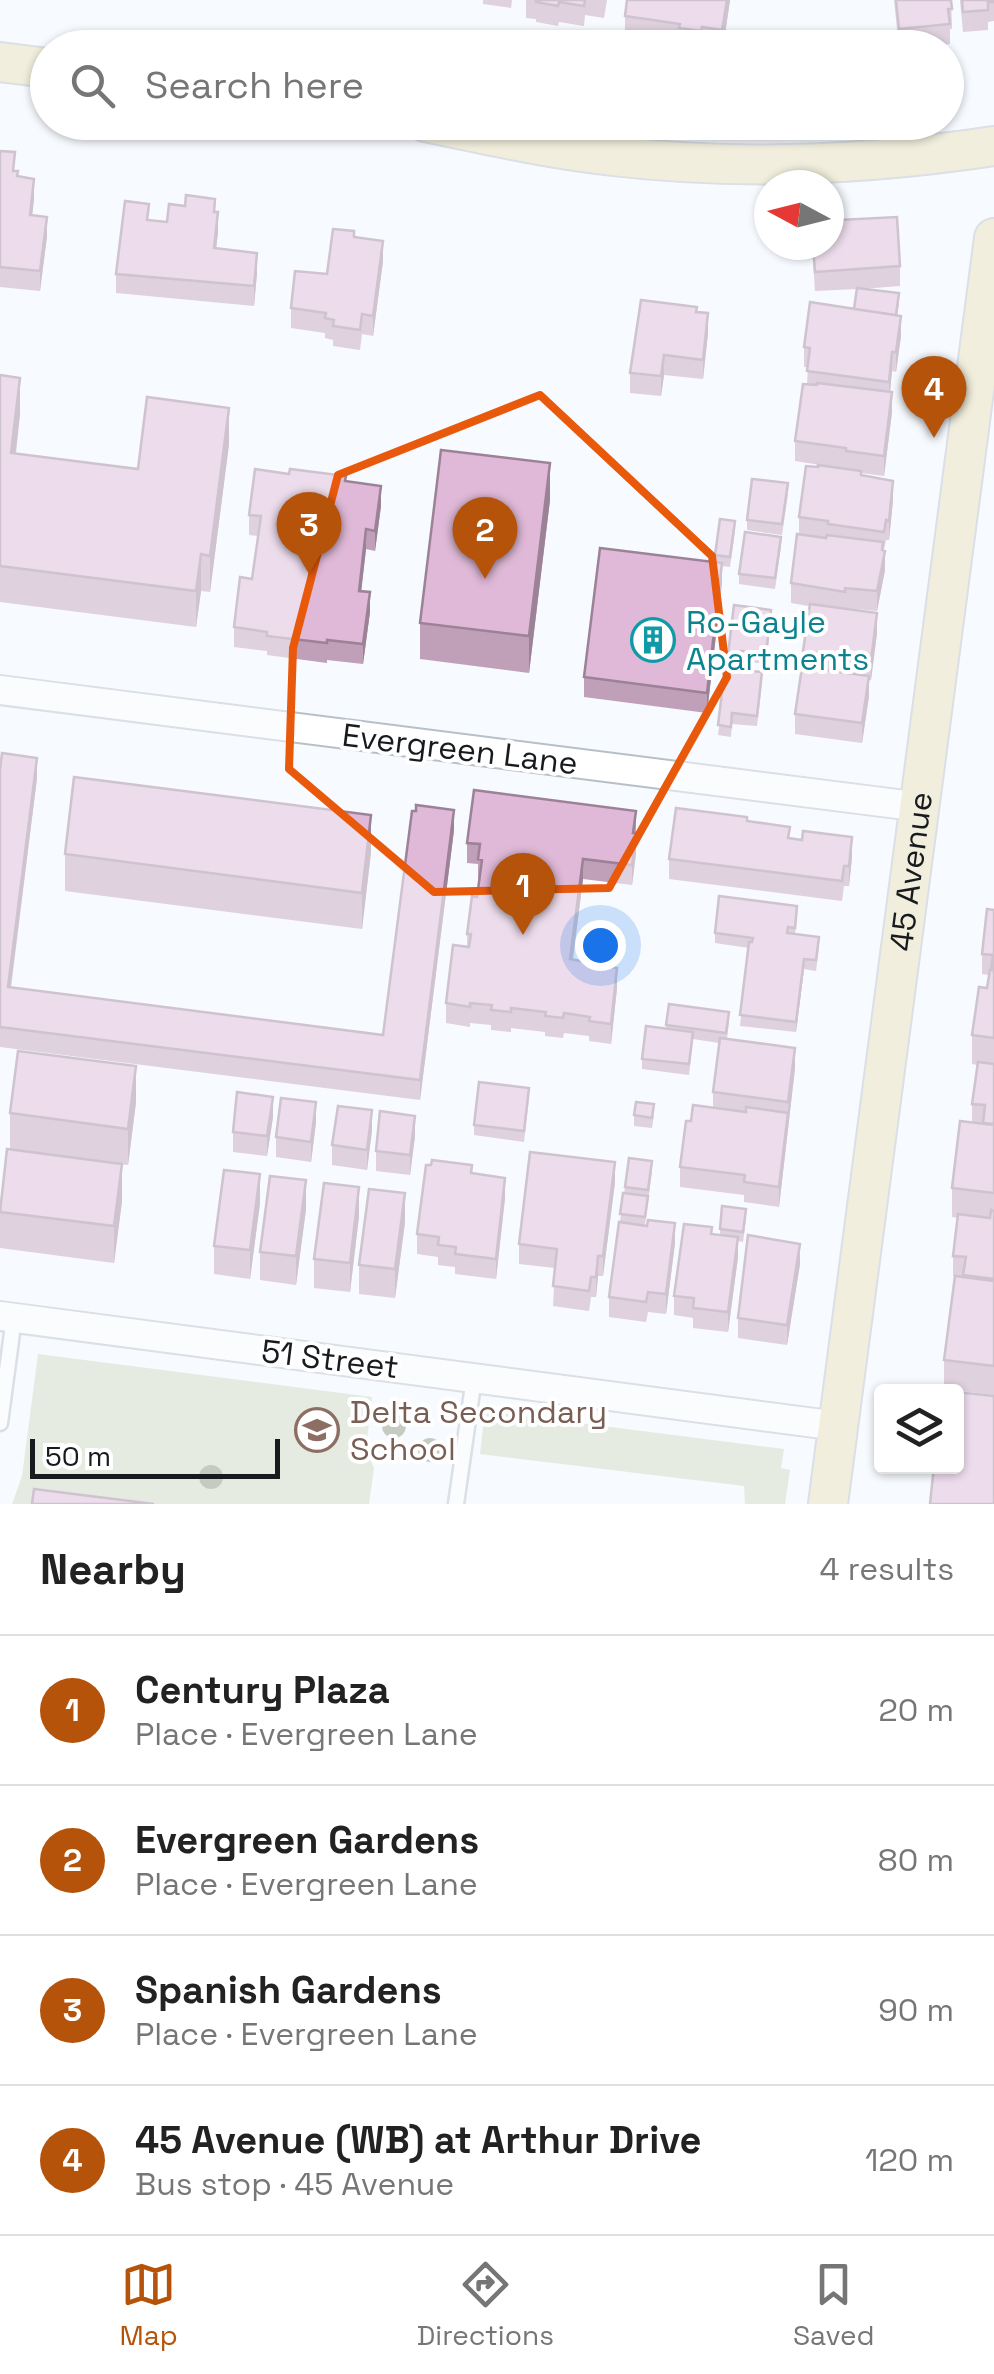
<!DOCTYPE html>
<meta charset="utf-8">
<style>
:root{--surface:#fff;--page:#f2f2f2;--text:#222;--muted:#767676;--line:#e0e0e0;--accent:#b45309}
body{margin:0;font-family:"Space Grotesk",sans-serif;background:var(--page);color:var(--text)}
.controls{position:absolute;right:30px;bottom:30px;display:grid;overflow:hidden;border-radius:10px;box-shadow:0 2px 8px #0004}
.controls button{width:90px;height:90px;display:grid;place-items:center;padding:0;border:0;border-bottom:2px solid var(--line);background:var(--surface);color:var(--text);font:50px sans-serif}
.compass{position:absolute;left:754px;top:170px;width:90px;height:90px;border-radius:50%;background:var(--surface);box-shadow:0 2px 8px #0004;rotate:277deg}
.scale{position:absolute;left:30px;bottom:25px;width:250px;box-sizing:border-box;padding-left:10px;border:5px solid #181b1e;border-top:0;font-size:28px;line-height:35px;white-space:nowrap;color:#181b1e;-webkit-text-stroke:8px #fff;paint-order:stroke}
.you{position:absolute;left:600px;top:945px;width:35px;height:35px;margin:-25px;border:8px solid #fff;border-radius:50%;background:#1a73e8;box-shadow:0 0 0 15px #1a73e833}
.badge{display:grid;place-items:center;width:65px;height:65px;border-radius:50%;background:var(--accent);color:#fff;font-size:32px;font-weight:700}
.pin{position:absolute;translate:-50% -82px;filter:drop-shadow(0 2px 5px #0008)}
.pin::after{content:'';position:absolute;top:52px;width:35px;height:30px;background:inherit;clip-path:polygon(0 0,100% 0,50% 100%)}
.list{margin:0;padding:0;list-style:none}
h2{display:flex;justify-content:space-between;align-items:center;height:130px;margin:0;padding:0 40px;font-size:42px}
h2 small{font-size:32px;font-weight:400;color:var(--muted)}
.list li{display:grid;grid-template-columns:65px 1fr auto;gap:30px;align-items:center;box-sizing:border-box;height:150px;padding:0 40px;border-top:2px solid var(--line)}
.list b{display:block;font-size:38px;white-space:nowrap}
.list p{margin:0;font-size:32px;white-space:nowrap;color:var(--muted)}
.list em{font-size:32px;font-style:normal;color:var(--muted)}
.icon{flex:none;width:55px;height:55px;fill:none;stroke:currentColor;stroke-width:2;stroke-linecap:round;stroke-linejoin:round}
.map{position:relative;flex:none;width:994px;height:1504px;overflow:hidden}
.search{position:absolute;background:var(--surface);box-shadow:0 2px 8px #0004;left:30px;right:30px;top:30px;height:110px;display:flex;align-items:center;gap:25px;box-sizing:border-box;padding:0 35px;border-radius:55px;color:var(--muted);font-size:38px}
.sheet{height:730px;background:var(--surface)}
nav{display:flex;justify-content:space-around;align-items:center;box-sizing:border-box;height:140px;border-top:2px solid var(--line);background:var(--surface);font-size:28px;color:var(--muted)}
nav a{display:grid;justify-items:center;gap:5px}
nav .on{color:var(--accent)}
.map>svg:first-child{display:block}
.green{fill:#cfdabe}
.lines{fill:none;stroke-linecap:round;stroke-linejoin:round}
.lane-casing{stroke:#b7c0c8;stroke-width:19}
.street-casing{stroke:#b7c0c8;stroke-width:32}
.secondary-casing{stroke:#b7c0c8;stroke-width:42}
.lane{stroke:#fff;stroke-width:14}
.street{stroke:#fff;stroke-width:28}
.secondary{stroke:#e9e0b7;stroke-width:38}
.tree{fill:#8a937b}
.wall{fill:#c09fb9}
.shaded-wall{fill:#9c8296}
.building{fill:#dfb9d7;stroke:#9c8296;stroke-width:2.5}
.marked{fill:none;stroke:#e8590c;stroke-width:8;stroke-linejoin:round}
.labels{text-anchor:middle;stroke-width:8;stroke-linejoin:round;paint-order:stroke}
.culture-label{font-size:32px;fill:#0d838f;stroke:#fff;text-anchor:start}
.street-label{font-size:32px;fill:#181b1e;stroke:#fff}
.education-label{font-size:32px;fill:#785e54;stroke:#fff;text-anchor:start}
</style>
<div class="map">
<svg width="994" height="1504" viewBox="0 0 994 1504">
<rect width="100%" height="100%" fill="#f7fafe"/>
<path class="green" d="M38,1354L372,1397L366,1448L374,1468L369,1504H12L22,1476Z
M485,1411L784,1449L781,1468L790,1470L785,1504H745L744,1486L480,1454Z"/>
<g class="lines">
<g class="lane-casing">
<path id="lane" d="M0,1423L14,1318
M456,1504L474,1378"/>
</g>
<g class="street-casing">
<path id="street" d="M0,690L921,807
M0,1316L838,1426"/>
</g>
<g class="secondary-casing">
<g id="secondary">
<path d="M0,62L48,68"/>
<path d="M425,122C487,135 550,149 613,156C740,171 868,165 994,146"/>
<path id="s1" d="M828,1504L994,238"/>
</g>
</g>
<use href="#lane" class="lane"/>
<use href="#street" class="street"/>
<use href="#secondary" class="secondary"/>
</g>
<g class="tree">
<circle cx="394" cy="1426" r="12"/>
<circle cx="430" cy="1450" r="12"/>
<circle cx="211" cy="1477" r="12"/>
</g>
<path class="wall" d="M483,0H512L511,8L483,4Z
M526,0H607L604,18L585,15L584,26L559,22L558,26L536,22V19L526,18Z
M730,0L723,48H679V44L625,36V16Z
M894,0H951L952,29H950V44L899,48Z
M960,0H994V21L988,22V30L963,32Z
M0,151L34,199L32,215L47,236L40,291L0,287Z
M215,212L218,232L216,248L257,273L254,306L116,293V274L149,220L167,222Z
M839,220L900,266V286L862,289L899,304L897,316L901,336L896,372L892,371L890,392L892,412L884,476L861,473V475L893,500L889,540H886L884,550L885,570L877,611L845,608L877,633L871,680H869V696L862,743L795,734V714L803,667V651L809,606L791,603V583L799,534V517L846,469L795,461V441L807,384L808,367H804V347L854,309L857,289L815,291L812,245H829Z
M354,237L383,261L373,336L362,334L360,350L333,346V340L325,338V333L291,328V308L327,274Z
M697,312L708,333L703,379L664,375L661,396L630,393V373Z
M0,375L20,414L16,454L138,469L229,444L210,592L201,591L196,627L0,602Z
M346,481L381,506L375,551L366,549L361,591L370,612L363,664L327,660V663L267,655V651L234,647V627L252,579L258,536L249,535V515Z
M788,494L782,535L747,530V520Z
M550,500L529,673L420,659V623Z
M735,531L730,567L722,566V583L707,713L584,697V677L715,562V555Z
M781,547L775,589L739,584V574Z
M771,620L766,664L741,661L740,670L762,683L757,726L732,724L731,737L718,735L727,662Z
M0,770L37,778L11,988L383,1035L454,830L420,1100L0,1047Z
M636,811V853L632,885L583,879L573,959L617,988L611,1044L589,1041V1036L564,1033L563,1038L545,1036V1032L511,1028V1032L491,1030V1025L470,1023V1027L446,1023V1003L467,947V934L477,897L479,880L478,879V864L467,863V843Z
M747,821L790,839L852,857L849,886H844L842,901L669,879V859Z
M371,852L362,929L65,891V854Z
M994,910V1395L944,1389V1360L963,1277L953,1276V1256L958,1218L952,1217V1188L972,1122V1104L977,1065L972,1064V1035L987,988L989,975L982,974V954Z
M797,916L795,934L819,947L816,971L804,969L796,1032L740,1026L749,948L715,943V933Z
M669,1004L729,1022L727,1039L795,1068L779,1207L744,1202V1195L680,1187V1167L691,1121L713,1108V1092L719,1043L693,1039L689,1075L642,1069V1059L666,1029Z
M529,1098L524,1142L474,1135V1125Z
M136,1102L128,1165L10,1150V1113Z
M634,1115H654L652,1128L634,1126Z
M273,1117L267,1156L233,1152V1132Z
M316,1122L311,1162L276,1157V1137Z
M372,1130L367,1170L332,1165V1145Z
M415,1136L410,1175L376,1171V1151Z
M652,1171L645,1225L675,1243L666,1314L648,1312L646,1322L609,1317V1297L625,1187Z
M472,1173L505,1198L496,1279L455,1274V1267L438,1265V1257L417,1254V1234Z
M615,1182L603,1276H598L596,1297H591L589,1311L553,1306L555,1268L519,1264V1244Z
M0,1201H122L114,1263L0,1248Z
M260,1203L250,1279L214,1274V1246Z
M306,1209L296,1285L260,1280V1252Z
M359,1216L350,1292L314,1288V1259Z
M746,1219L743,1242L738,1241V1257L728,1332L693,1328V1318L674,1315V1296L712,1234L720,1235V1229Z
M405,1222L395,1298L359,1294V1265Z
M800,1264L787,1345L738,1338V1318Z"/>
<path class="shaded-wall" d="M727,0H730L723,48L722,30Z
M34,179V199L30,235V215Z
M218,212V232L214,268V248Z
M47,217V236L40,291V271Z
M383,241V261L373,336V316Z
M257,253V273L254,306V286Z
M708,313V333L703,379V360Z
M901,316V336L896,372V352Z
M892,352V371L889,402V382Z
M664,355V375L661,396V376Z
M20,378V414L11,490V453Z
M892,392V412L884,476V456Z
M229,408V444L210,592V556Z
M550,463V500L529,673V636Z
M893,481V500L889,540V521Z
M381,486V506L375,551V531Z
M366,529V549L359,611V591Z
M883,542V564L885,551V570L877,611V591Z
M201,554V591L196,627V591Z
M722,563V583L707,713V693Z
M370,592V612L363,664V644Z
M877,613V633L871,680V660Z
M869,676V696L862,743V723Z
M37,758V778L8,1007V987Z
M454,810V830L420,1100V1080Z
M371,815V852L362,929V893Z
M636,833V853L632,885V865Z
M852,837V857L849,886V866Z
M583,859V879L570,979V959Z
M804,959V969L796,1032V1022Z
M617,968V988L611,1044V1024Z
M795,1048V1068L779,1207V1187Z
M136,1066V1102L128,1165V1129Z
M273,1097V1117L267,1156V1136Z
M316,1102V1122L311,1162V1142Z
M372,1110V1130L367,1170V1150Z
M415,1116V1136L410,1175V1155Z
M615,1162V1182L603,1276V1256Z
M122,1164V1201L114,1263V1226Z
M260,1174V1203L250,1279V1250Z
M505,1178V1198L496,1279V1259Z
M306,1180V1209L296,1285V1256Z
M359,1187V1216L350,1292V1263Z
M405,1193V1222L395,1298V1269Z
M675,1223V1243L666,1314V1294Z
M738,1237V1257L728,1332V1312Z
M800,1244V1264L787,1345V1325Z
M598,1256V1276L596,1297V1277Z"/>
<path class="building" d="M536,0H585L584,6L559,2L558,6L536,2Z
M627,0H727L722,30L702,27L701,31L679,28L680,24L625,16Z
M896,0H951L952,9H948L950,24L899,29Z
M962,0H994V2H988V10L963,12Z
M0,151L15,152L13,171H18L17,176L34,179L30,215L47,217L40,271L0,267Z
M186,195L215,199L214,212H218L214,248L257,253L254,286L116,274L125,201L149,204L147,220L167,222L169,204L185,206Z
M838,211L839,220L897,217L900,266L815,272L813,245H829V212Z
M333,229L354,231V237L383,241L373,316L362,314L360,330L333,326L334,320L325,318L326,313L291,308L295,271L327,274Z
M857,288L899,293L896,315L854,309Z
M641,300L697,307L696,312L708,313L703,360L664,355L661,376L630,373Z
M810,302L901,316L896,352H892L889,382L807,371L810,348L804,347Z
M0,375L20,378L11,453L138,469L147,397L229,408L210,556L201,554L196,591L0,566Z
M817,383L892,392L884,456L846,451V448L795,441L803,384L817,385Z
M441,450L550,463L529,636L420,623Z
M818,465L861,471V475L893,481L889,521L886,520L884,532L828,524V521L799,517L806,466L818,467Z
M255,469L289,474L290,469L346,476L345,481L381,486L375,531L366,529L359,591L370,592L363,644L327,640V643L267,636V632L234,627L240,577L252,579L261,516L249,515Z
M752,479L788,483L782,524L747,520Z
M720,519L735,521L730,557L715,555Z
M745,532L781,537L775,578L739,574Z
M797,534L826,538L827,535L883,542L882,550L885,551L877,591L845,588V592L791,583Z
M600,548L722,563L707,693L584,677Z
M810,604L877,613L871,660L803,651Z
M734,605L771,610L766,654L741,651L739,664L727,662Z
M802,667L869,676L862,723L795,714Z
M725,668L762,672L757,716L732,713L731,727L718,725Z
M2,753L37,758L8,987L383,1035L412,811H416V805L454,810L420,1080L0,1027V770Z
M74,777L371,815L362,893L65,854Z
M474,790L636,811L633,833H636L632,865L583,859L570,959L617,968L611,1024L589,1021L590,1017L564,1013L563,1018L545,1016L546,1012L511,1008V1012L491,1010L492,1005L470,1003V1007L446,1003L453,945L469,947L471,934H467L472,896L477,897L482,860L478,859L480,844L467,843Z
M676,808L747,817V821L790,827L788,838L802,840L803,831L852,837L849,866H844L842,881L669,859Z
M719,896L797,906L795,928L788,927L787,933L819,937L816,960L804,959L796,1022L740,1015L749,942H752L753,938L715,933Z
M987,909L994,910V970H991L993,955L982,954Z
M990,970H994V1038L972,1035L979,987L987,988Z
M669,1004L729,1012L726,1033L666,1025Z
M646,1026L693,1032L689,1064L642,1059Z
M720,1038L795,1048L788,1102L713,1092Z
M18,1051L136,1066L128,1129L10,1113Z
M978,1062L994,1064V1124L983,1123L985,1105L972,1104Z
M479,1082L529,1088L524,1131L474,1125Z
M237,1092L273,1097L267,1136L233,1132Z
M281,1098L316,1102L311,1142L276,1137Z
M636,1102L654,1104L652,1118L634,1115Z
M693,1105L746,1112V1107L788,1113L779,1187L744,1182L745,1175L680,1167L686,1121H691Z
M338,1106L372,1110L367,1150L332,1145Z
M380,1111L415,1116L410,1155L376,1151Z
M960,1121L994,1125V1193L952,1188Z
M7,1149L122,1164L114,1226L0,1212Z
M530,1152L615,1162L603,1256H598L596,1277H591L589,1291L553,1286L557,1249L519,1244Z
M629,1158L652,1161L648,1190L625,1187Z
M432,1160L472,1165L471,1173L505,1178L496,1259L455,1254L456,1247L438,1245L439,1237L417,1234L426,1165H431Z
M224,1170L260,1174L250,1250L214,1246Z
M270,1176L306,1180L296,1256L260,1252Z
M324,1183L359,1187L350,1263L314,1259Z
M369,1189L405,1193L395,1269L359,1265Z
M623,1193L648,1196L645,1217L620,1214Z
M722,1206L746,1209L743,1232L720,1229Z
M991,1210L994,1211V1279L963,1275L966,1257L953,1256L958,1214L990,1218Z
M648,1220L675,1223L666,1294L648,1292L646,1302L609,1297L619,1222L647,1226Z
M684,1224L712,1227L711,1234L738,1237L728,1312L693,1308L694,1298L674,1296Z
M748,1235L800,1244L787,1325L738,1318Z
M955,1276L994,1281V1366L944,1360Z
M956,1392L994,1396V1504H930L934,1466H956Z
M34,1489L154,1504H32Z"/>
<path d="M0 0H994V1504H0ZM540,395L712,556L727,677L609,888L434,892L289,769L293,648L338,475Z" fill="#f7fafe" fill-opacity=".55" fill-rule="evenodd"/>
<path class="marked" d="M540,395L712,556L727,677L609,888L434,892L289,769L293,648L338,475Z"/>
<defs>
<g id="building-ring" transform="scale(2.25)"><circle r="9.5" fill="#fff" stroke="#0f9aa8" stroke-width="1.5"/><path d="M-4-6H4V6H1V3H-1V6H-4ZM-2.5-4.3h1.7v1.8h-1.7ZM.8-4.3h1.7v1.8H.8ZM-2.5-1h1.7V.8h-1.7ZM.8-1h1.7V.8H.8Z" fill="#0f9aa8"/></g>
<g id="school-ring" transform="scale(2.25)"><circle r="9.5" fill="#fff" stroke="#8d6e63" stroke-width="1.5"/><path d="M0-5L7-2L0 1L-7-2ZM-4 1L0 2.5L4 1V4Q0 6-4 4Z" fill="#8d6e63"/></g>
</defs>
<g fill-rule="evenodd">
<use href="#building-ring" x="653" y="640"/>
<use href="#school-ring" x="317" y="1430"/>
</g>
<g class="labels">
<g class="culture-label">
<text x="686" y="633">Ro-Gayle<tspan x="686" dy="37">Apartments</tspan></text>
</g>
<g class="street-label">
<text transform="translate(460 749) rotate(7)" y="11">Evergreen Lane</text>
<text dy="11" stroke="none"><textPath href="#s1" startOffset="638">45 Avenue</textPath></text>
<text transform="translate(330 1359) rotate(7)" y="11">51 Street</text>
</g>
<g class="education-label">
<text x="350" y="1423">Delta Secondary<tspan x="350" dy="37">School</tspan></text>
</g>
</g>
</svg>
<div class="controls">
<button><svg class="icon" aria-label="layers" viewBox="0 0 24 24"><path d="M12 4l9 5-9 5-9-5zM3 14l9 5 9-5"/></svg></button>
</div>
<svg class="compass" viewBox="-18 -18 36 36"><path d="M0-13l5 13h-10z" fill="#e53935"/><path d="M0 13l5-13h-10z" fill="#767676"/></svg>
<div class="scale">50 m</div>
<div class="you"></div>
<div class="pin badge" style="left:523px;top:935px">1</div>
<div class="pin badge" style="left:485px;top:579px">2</div>
<div class="pin badge" style="left:309px;top:574px">3</div>
<div class="pin badge" style="left:934px;top:438px">4</div>
<div class="search"><svg class="icon" aria-label="search" viewBox="0 0 24 24"><circle cx="10" cy="10" r="6"/><path d="M15 15l6 6"/></svg>Search here</div>
</div>
<section class="sheet">
<h2>Nearby<small>4 results</small></h2>
<ul class="list">
<li><span class="badge">1</span><div><b>Century Plaza</b><p>Place · Evergreen Lane</p></div><em>20 m</em></li>
<li><span class="badge">2</span><div><b>Evergreen Gardens</b><p>Place · Evergreen Lane</p></div><em>80 m</em></li>
<li><span class="badge">3</span><div><b>Spanish Gardens</b><p>Place · Evergreen Lane</p></div><em>90 m</em></li>
<li><span class="badge">4</span><div><b>45 Avenue (WB) at Arthur Drive</b><p>Bus stop · 45 Avenue</p></div><em>120 m</em></li>
</ul>
</section>
<nav>
<a class="on"><svg class="icon" aria-label="map" viewBox="0 0 24 24"><path d="M3 6l6-2 6 2 6-2v14l-6 2-6-2-6 2zM9 4v14M15 6v14"/></svg>Map</a>
<a><svg class="icon" aria-label="directions" viewBox="0 0 24 24"><path d="M12 3l9 9-9 9-9-9zM9 14v-3h6M13 9l2 2-2 2"/></svg>Directions</a>
<a><svg class="icon" aria-label="saved" viewBox="0 0 24 24"><path d="M7 4h10v16l-5-4-5 4z"/></svg>Saved</a>
</nav>
